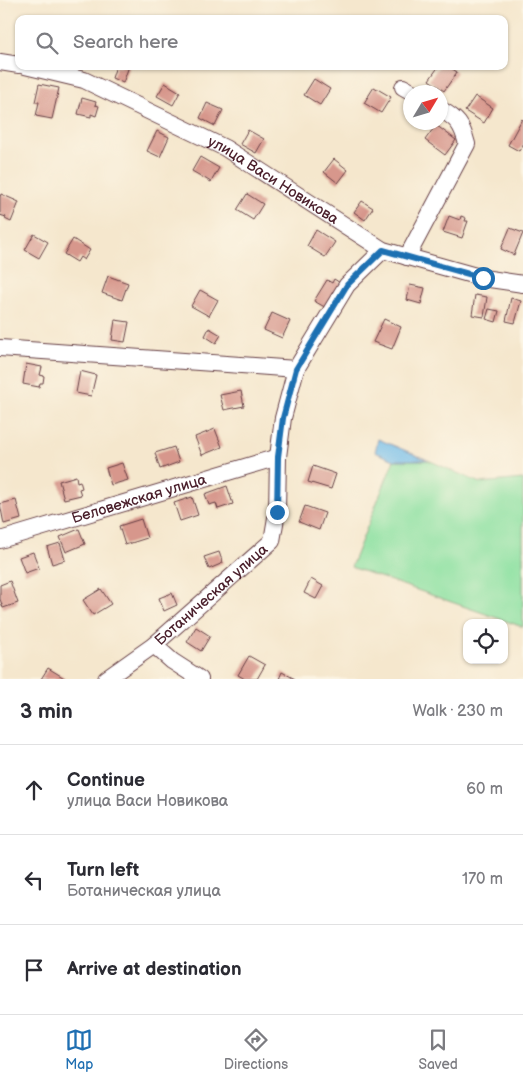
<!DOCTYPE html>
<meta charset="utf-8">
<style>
:root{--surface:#fff;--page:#f7f7f7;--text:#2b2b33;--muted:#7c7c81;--line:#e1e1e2;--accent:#1f6fb2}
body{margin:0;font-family:"Balsamiq Sans",sans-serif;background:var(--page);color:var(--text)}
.controls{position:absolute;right:15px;bottom:15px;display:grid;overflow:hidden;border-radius:10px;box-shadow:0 1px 4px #0004}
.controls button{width:45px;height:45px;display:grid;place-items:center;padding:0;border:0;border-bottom:1px solid var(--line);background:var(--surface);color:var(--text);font:25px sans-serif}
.compass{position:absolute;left:403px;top:85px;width:45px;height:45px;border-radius:50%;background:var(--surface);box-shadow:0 1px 4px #0004;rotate:52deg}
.stop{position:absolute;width:15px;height:15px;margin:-11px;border:4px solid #1f6fb2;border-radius:50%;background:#fff}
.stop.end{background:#1f6fb2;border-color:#fff;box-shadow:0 1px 5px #0008}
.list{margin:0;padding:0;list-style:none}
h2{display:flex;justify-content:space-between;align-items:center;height:65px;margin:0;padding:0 20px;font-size:21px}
h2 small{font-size:16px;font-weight:400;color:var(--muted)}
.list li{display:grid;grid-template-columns:32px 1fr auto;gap:15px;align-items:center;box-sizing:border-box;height:90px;padding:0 20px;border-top:1px solid var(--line)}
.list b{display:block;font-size:19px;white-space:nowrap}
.list p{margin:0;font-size:16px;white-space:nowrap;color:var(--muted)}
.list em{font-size:16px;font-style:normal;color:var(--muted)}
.icon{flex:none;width:28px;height:28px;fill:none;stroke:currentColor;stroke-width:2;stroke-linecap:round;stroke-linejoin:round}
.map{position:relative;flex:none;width:523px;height:679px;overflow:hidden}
.search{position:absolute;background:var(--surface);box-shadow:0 1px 4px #0004;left:15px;right:15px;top:15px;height:55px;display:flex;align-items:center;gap:12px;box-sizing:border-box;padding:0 18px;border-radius:10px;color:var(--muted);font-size:19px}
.sheet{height:335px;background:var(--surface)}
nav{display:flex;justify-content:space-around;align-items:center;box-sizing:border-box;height:70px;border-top:1px solid var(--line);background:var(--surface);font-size:14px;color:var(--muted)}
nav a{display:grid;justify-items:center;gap:2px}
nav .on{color:var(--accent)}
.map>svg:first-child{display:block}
.green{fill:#8de1a2;stroke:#6c8066}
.water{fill:#70bcea;stroke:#5d6e8a}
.building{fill:#d7978c}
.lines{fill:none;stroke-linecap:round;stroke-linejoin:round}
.minor-casing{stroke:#643d43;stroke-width:18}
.minor{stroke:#fff;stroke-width:16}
.route{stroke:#1f6fb2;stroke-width:6}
.labels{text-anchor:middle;stroke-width:4;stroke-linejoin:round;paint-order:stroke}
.street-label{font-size:15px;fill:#4a1f2b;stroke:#fcf5e5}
</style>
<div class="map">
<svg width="523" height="679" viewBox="0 0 523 679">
<rect width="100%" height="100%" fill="#fcf5e5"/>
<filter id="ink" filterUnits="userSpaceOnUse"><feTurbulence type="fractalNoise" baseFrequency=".02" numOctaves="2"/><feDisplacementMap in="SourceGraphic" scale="10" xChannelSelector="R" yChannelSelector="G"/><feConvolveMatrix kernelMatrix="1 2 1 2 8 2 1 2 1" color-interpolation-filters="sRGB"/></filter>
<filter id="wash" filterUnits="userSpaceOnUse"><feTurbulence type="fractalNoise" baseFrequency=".0096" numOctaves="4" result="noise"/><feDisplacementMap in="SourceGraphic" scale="20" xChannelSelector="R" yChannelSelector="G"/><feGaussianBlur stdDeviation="1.12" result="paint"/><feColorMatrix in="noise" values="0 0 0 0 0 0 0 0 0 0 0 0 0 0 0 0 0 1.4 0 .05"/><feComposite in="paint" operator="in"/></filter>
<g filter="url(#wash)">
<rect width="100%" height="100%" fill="#f5e7cd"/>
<path class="green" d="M394,460H428L480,483L523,479V627L351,567Z"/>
<path class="water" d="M378,439L428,460H394L375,452Z"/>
<g id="blocks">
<path class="building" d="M116,66H129L123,83L112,78Z
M439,66H448L457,72L444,91L429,80Z
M314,79L330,89L320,105L304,95Z
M165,83L180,92L173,105L157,96Z
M39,84L59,88L52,119L36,116L39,102H35Z
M374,87L391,97L381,113L364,103Z
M475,96L493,108L484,123L465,111Z
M82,98L96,102L95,105L99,106L96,116L91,114V117L78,114Z
M207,103L223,110L215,126L200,118Z
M522,119L523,120V145L519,151L508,145Z
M436,125L456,140L445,155L425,140Z
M248,130L264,139L256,153L240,144Z
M157,131L169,137L160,157L147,151Z
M200,157L219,168L211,182L192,171Z
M334,159L348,170L338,183L324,172Z
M1,194L19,202L11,222L5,219L6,217L0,215V197Z
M247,194L263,204L253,220L237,210Z
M362,201L373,208L365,220L354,212Z
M449,216L460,220L461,216L466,218L465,221H468L462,238L443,232Z
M510,228L523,233L514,255L501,249Z
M316,230L335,242L325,257L307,246Z
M34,234L48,242L39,258L25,250Z
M73,239L90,250L84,260L80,257L77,262L64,254Z
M108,276L128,283L122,300L102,293Z
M334,279L345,286L330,310L314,301L327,280L332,283Z
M410,285L425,288L421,304L407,300Z
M200,290L218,300L209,316L191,306Z
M475,295L487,297L484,317L472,315Z
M511,298L521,301L515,323L506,321Z
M489,309L499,311L496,322L486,319Z
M272,313L290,321L282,338L264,330Z
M384,319L401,327L392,349L373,342Z
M115,320L129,322L125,342L112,340Z
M209,328L221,335L216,343L205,336Z
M26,364L42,367L40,375L44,376L43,383H40L39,387L23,384Z
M80,371L96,375L91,396L76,393Z
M241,391L244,406L224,410L220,395Z
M215,429L222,447L202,455L195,437Z
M174,447L179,462L160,469L155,453Z
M122,463L128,480L111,485L106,468Z
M313,466L336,474L331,489L308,482Z
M76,476L77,482L80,481L82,488L79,489L81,495L64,499L59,481Z
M227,486L233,504L218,509L216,503L209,505L205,494Z
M192,497L198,515L180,521L174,503Z
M16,500L21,519L4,524L0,504Z
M305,506L325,513L319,530L299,522Z
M141,519L147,538L125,545L119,526Z
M79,529L85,544L66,552L60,537Z
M60,543L65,560L52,564L47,547Z
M33,552L39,568L25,573L19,557Z
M219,552L223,563L209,569L204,557Z
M311,579L323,586L316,599L304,593Z
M10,581L18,603L3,608L0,599V585Z
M101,589L111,604L93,615L83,600Z
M172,593L177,605L164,611L159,598Z
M196,627L210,636L201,651L187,642Z
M249,656L265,665L257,679H245L238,675Z
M48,668L66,679H41Z
M282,672L295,679H279Z"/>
</g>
</g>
<g filter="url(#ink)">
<use href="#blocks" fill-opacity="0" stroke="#643d43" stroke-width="1"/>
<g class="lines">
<g class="minor-casing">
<g id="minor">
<path d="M0,62L19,65"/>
<path id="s1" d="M25,66L84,80L225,148L383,250L483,278L523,284"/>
<path d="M403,87L412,92"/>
<path d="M407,257L467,144C462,125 458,119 440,109"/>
<path d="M0,348L296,369"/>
<path id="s2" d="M0,540L278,457"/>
<path d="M154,645L172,661L200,679"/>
<path id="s3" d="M106,679L154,645L272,541L277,512L278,457L283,418L296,369L347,285L383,250"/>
</g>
</g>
<use href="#minor" class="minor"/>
</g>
</g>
<g class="lines" filter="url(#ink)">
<path class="route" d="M277,512L278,457L283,418L296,369L347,285L383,250L483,278"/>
</g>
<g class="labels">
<g class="street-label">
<text dy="5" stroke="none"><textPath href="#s1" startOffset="275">улица Васи Новикова</textPath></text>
<text dy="5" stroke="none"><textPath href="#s2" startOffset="145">Беловежская улица</textPath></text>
<text dy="5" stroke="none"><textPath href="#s3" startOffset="135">Ботаническая улица</textPath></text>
</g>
</g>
</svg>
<div class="controls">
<button><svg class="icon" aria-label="locate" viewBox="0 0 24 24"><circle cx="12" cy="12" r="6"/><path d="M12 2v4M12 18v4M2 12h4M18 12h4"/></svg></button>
</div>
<svg class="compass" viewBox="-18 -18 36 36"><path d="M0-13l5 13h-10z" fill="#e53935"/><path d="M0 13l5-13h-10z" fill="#7c7c81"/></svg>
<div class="stop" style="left:483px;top:278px"></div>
<div class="stop end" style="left:277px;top:512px"></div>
<div class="search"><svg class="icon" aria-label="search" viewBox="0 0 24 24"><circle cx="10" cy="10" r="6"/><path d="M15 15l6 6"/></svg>Search here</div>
</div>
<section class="sheet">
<h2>3 min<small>Walk · 230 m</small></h2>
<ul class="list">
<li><svg class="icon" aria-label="ahead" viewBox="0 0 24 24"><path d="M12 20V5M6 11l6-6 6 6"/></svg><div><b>Continue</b><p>улица Васи Новикова</p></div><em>60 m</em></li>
<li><svg class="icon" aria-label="left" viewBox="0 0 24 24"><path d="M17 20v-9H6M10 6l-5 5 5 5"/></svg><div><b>Turn left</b><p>Ботаническая улица</p></div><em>170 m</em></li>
<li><svg class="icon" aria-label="arrive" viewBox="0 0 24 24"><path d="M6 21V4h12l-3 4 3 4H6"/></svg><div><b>Arrive at destination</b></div></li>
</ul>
</section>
<nav>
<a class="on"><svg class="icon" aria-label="map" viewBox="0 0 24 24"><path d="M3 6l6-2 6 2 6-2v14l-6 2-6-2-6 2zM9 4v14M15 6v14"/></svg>Map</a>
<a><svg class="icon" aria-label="directions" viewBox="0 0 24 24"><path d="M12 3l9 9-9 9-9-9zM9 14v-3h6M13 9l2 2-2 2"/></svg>Directions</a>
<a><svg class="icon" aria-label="saved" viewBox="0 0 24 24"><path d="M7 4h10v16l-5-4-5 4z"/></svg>Saved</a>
</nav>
